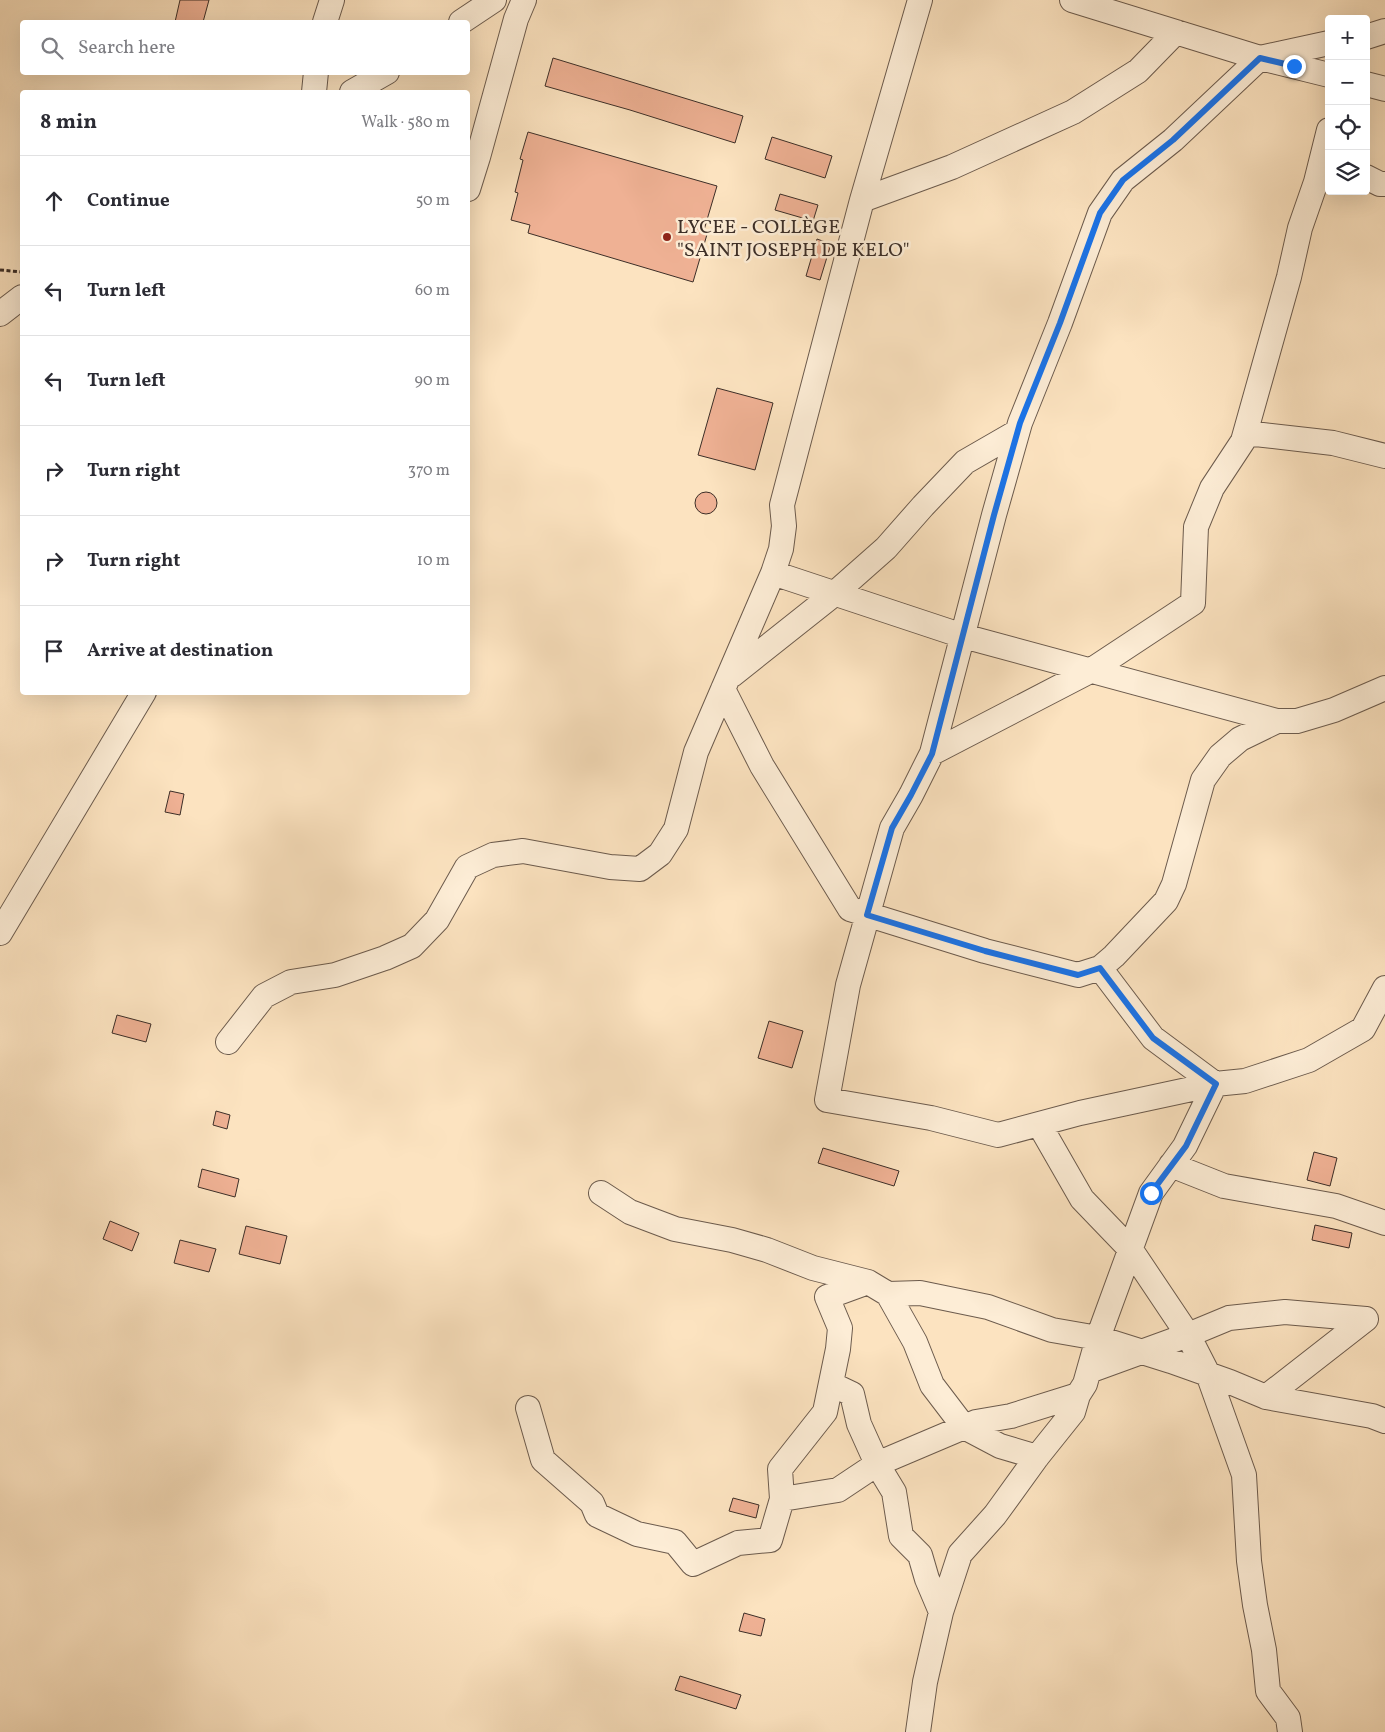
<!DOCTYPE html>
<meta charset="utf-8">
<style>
:root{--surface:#fff;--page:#f2f2f3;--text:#2b2b33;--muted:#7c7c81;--line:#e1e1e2}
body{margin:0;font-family:Vollkorn,serif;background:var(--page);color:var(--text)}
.controls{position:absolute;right:15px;top:15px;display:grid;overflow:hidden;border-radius:5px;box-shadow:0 5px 20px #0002}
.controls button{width:45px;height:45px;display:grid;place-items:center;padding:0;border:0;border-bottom:1px solid var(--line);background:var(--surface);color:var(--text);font:25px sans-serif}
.stop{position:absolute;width:15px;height:15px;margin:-11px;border:4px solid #1a73e8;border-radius:50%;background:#fff}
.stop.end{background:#1a73e8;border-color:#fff;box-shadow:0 1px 5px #0008}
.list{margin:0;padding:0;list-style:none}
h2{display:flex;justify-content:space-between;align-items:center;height:65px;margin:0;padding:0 20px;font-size:21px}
h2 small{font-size:16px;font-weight:400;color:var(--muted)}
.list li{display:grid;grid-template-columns:32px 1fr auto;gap:15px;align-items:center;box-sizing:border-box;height:90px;padding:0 20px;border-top:1px solid var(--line)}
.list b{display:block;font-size:19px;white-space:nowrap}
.list em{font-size:16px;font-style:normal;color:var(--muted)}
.icon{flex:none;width:28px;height:28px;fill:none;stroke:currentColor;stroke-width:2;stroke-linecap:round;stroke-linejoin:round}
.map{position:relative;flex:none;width:1385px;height:1732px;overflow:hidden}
.search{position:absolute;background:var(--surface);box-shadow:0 5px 20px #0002;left:20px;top:20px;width:450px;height:55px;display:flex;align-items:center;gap:12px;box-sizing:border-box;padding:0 18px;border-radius:5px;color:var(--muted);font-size:19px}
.panel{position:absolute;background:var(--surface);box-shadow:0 5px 20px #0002;left:20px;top:90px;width:450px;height:605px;border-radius:5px}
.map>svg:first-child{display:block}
.building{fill:#efb194;stroke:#3c2e27}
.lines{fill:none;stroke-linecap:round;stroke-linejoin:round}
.minor-casing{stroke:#6c5b4d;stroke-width:26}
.path{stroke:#3c2e27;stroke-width:3;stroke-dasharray:4 2.5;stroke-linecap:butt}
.minor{stroke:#fdedd6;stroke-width:24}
.route{stroke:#1a73e8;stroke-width:6}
.poi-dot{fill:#8f2418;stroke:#fdedd6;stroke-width:2}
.labels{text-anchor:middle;stroke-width:5;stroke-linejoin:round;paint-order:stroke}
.poi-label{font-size:20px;fill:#3c2e27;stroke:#fdedd6;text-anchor:start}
</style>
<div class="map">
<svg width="1385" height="1732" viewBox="0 0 1385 1732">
<rect width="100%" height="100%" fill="#fce3c0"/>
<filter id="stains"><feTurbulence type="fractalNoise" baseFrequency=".004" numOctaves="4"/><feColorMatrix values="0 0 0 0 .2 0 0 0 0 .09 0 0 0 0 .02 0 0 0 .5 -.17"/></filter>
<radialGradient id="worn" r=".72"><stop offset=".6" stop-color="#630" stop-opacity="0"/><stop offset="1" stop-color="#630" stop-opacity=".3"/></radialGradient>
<path class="building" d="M180,0H209L203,22H175Z
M553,58L743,116L735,143L630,110L545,86Z
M528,132L717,186L704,230L708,231L693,282L528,233L530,225L511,220L518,193L515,192L523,160L520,159Z
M772,137L832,156L825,178L765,159Z
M780,194L818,205L813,221L775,210Z
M817,239L831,244L820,280L806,276Z
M717,388L773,403L755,470L698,455Z
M695 503a11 11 0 1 1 22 0a11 11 0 1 1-22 0Z
M170,791L184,794L180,815L165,812Z
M117,1015L151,1024L146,1042L112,1033Z
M769,1021L803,1031L792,1068L758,1058Z
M216,1111L230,1115L227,1129L213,1125Z
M823,1148L899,1171L894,1186L818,1163Z
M1314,1152L1337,1158L1330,1186L1307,1180Z
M202,1169L239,1179L235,1197L198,1187Z
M110,1221L139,1233L132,1251L103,1239Z
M1315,1225L1352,1233L1349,1248L1312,1240Z
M246,1226L287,1236L280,1264L239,1254Z
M180,1240L216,1249L209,1272L174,1263Z
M733,1498L759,1505L756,1518L729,1511Z
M744,1613L765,1619L761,1636L739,1631Z
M680,1676L741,1695L736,1709L675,1690Z"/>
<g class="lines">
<g class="minor-casing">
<path id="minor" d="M1072,0L1260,58L1329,75
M325,22L332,0
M461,22L494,0
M1366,37L1385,31
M1329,43L1260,58L1173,140L1123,180L1100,213L1060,323L1020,423L994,515L932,753L1090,671L1193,603L1196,527L1212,488L1243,441L1289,277L1300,228L1316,182L1329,130
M1366,84L1385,89
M314,92L316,72
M352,92L387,72
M1366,177L1380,184H1385
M468,189L478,157L516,19L524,0
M862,200L952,167L1073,112L1138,71L1176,32
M0,314L22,297
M1246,433L1333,443L1385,456
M773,573L963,636L1277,721H1297L1334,710L1385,688
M732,675L834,594L886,548L923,506L965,462L1017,432
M723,689L762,766L850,909L985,951L1078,975L1100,968L1114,956L1166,901L1174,884L1203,780L1220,756L1240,739L1277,721
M932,753L911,795L892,828L848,985L827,1100L931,1118L998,1135L1080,1113L1215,1084
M0,933L144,692
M1100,968L1153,1038L1215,1084
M228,1042L264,996L291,982L335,975L385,958L412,946L437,920L467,867L493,855L523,851L610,867L640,869L660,854L676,829L696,752L773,573L781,549L784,526L782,505L862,200L920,0
M1039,1124L1082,1199L1131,1250L1188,1335L1208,1374L1244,1475L1249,1561L1255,1605L1264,1650L1268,1691L1288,1718L1290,1732
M1171,1165L1224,1186L1336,1206L1385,1223
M601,1193L630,1212L675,1229L732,1240L767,1250L813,1268L868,1282L888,1294L920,1293L988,1307L1052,1330L1098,1338L1171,1361L1230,1382L1266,1397L1372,1416L1385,1421
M888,1294L915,1342L932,1385L964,1427L1000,1446L1037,1457
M1089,1371L1188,1335L1229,1318L1285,1312L1366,1319
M831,1384L852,1394L859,1424L877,1464L894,1492L901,1536L920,1555L927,1579L941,1612
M1266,1397L1366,1319
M528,1408L543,1460L592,1503L597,1515L637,1534L675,1542L693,1564L738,1543L770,1540L782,1499L838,1490L877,1464L976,1422L1011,1416L1078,1395
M782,1499L780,1469L825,1412L838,1349L840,1328L827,1297L868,1282
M918,1732L925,1682L941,1612L960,1554L995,1515L1037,1457L1073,1412L1078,1395L1085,1384L1098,1338L1151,1193L1185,1146L1215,1084L1245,1081L1309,1060L1363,1029L1385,988"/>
</g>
<path class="path" d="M0,270L22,272"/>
<use href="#minor" class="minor"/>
</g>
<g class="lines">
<path class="route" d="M1151,1193L1186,1146L1216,1084L1153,1038L1100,968L1078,975L985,951L867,915L892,828L911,795L932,754L994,515L1020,423L1060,323L1100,213L1123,180L1173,140L1260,58L1294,66"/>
</g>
<circle class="poi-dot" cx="667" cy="237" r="5"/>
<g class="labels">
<g class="poi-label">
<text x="677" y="233">LYCEE - COLLÈGE<tspan x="677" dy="23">"SAINT JOSEPH DE KELO"</tspan></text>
</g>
</g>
<rect width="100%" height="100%" filter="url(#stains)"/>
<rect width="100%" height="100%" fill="url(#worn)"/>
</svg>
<div class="controls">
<button>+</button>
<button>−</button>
<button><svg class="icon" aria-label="locate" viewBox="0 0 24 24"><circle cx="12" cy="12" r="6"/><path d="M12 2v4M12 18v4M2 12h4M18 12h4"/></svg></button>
<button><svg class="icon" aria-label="layers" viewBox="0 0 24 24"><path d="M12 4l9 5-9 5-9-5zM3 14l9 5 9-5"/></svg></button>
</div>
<div class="stop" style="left:1151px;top:1193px"></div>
<div class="stop end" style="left:1294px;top:66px"></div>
<div class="search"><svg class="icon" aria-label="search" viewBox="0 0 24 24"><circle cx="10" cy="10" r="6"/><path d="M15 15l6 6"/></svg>Search here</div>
<section class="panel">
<h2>8 min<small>Walk · 580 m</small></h2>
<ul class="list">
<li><svg class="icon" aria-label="ahead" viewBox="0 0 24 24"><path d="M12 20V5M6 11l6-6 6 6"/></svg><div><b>Continue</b></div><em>50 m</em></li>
<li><svg class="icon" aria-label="left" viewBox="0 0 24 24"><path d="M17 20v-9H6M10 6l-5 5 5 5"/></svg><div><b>Turn left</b></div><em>60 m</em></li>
<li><svg class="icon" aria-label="left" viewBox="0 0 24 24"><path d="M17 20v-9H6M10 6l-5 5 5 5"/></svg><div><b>Turn left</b></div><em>90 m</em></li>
<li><svg class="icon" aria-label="right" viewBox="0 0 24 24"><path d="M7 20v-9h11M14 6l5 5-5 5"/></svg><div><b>Turn right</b></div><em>370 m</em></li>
<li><svg class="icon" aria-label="right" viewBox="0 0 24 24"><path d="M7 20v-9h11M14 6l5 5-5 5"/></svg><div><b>Turn right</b></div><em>10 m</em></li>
<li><svg class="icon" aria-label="arrive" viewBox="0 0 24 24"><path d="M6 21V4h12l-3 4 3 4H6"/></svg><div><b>Arrive at destination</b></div></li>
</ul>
</section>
</div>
